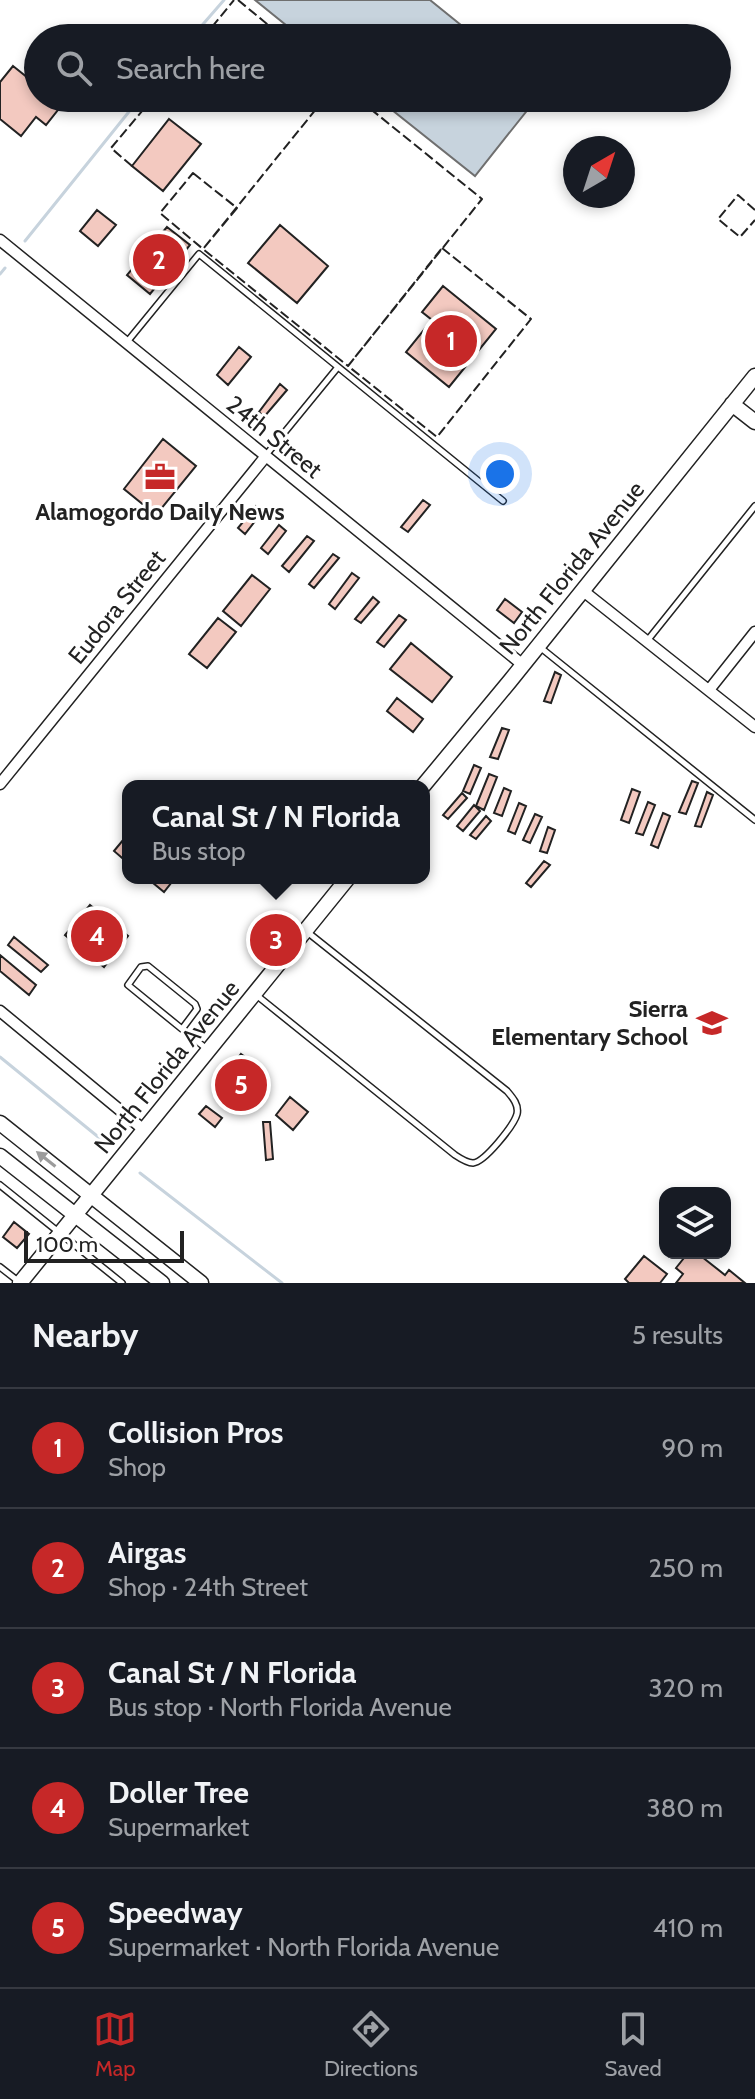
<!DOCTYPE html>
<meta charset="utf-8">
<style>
:root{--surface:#171b24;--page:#242831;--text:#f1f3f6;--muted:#9ea1a6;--line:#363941;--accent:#c62828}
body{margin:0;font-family:Cabin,sans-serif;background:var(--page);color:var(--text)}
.controls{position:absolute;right:24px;bottom:24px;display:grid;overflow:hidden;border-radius:16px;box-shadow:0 4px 12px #0003}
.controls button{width:72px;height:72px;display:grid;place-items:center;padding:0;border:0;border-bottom:2px solid var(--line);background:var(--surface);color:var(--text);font:40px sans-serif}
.compass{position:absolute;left:563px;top:136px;width:72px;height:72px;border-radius:50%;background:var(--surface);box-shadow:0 4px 12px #0003;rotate:39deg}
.scale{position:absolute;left:24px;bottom:20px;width:160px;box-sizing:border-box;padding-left:8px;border:4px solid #222;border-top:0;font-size:22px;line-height:28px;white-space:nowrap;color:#222;-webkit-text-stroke:6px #fff;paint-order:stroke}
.you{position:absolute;left:500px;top:474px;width:28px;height:28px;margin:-20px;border:6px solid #fff;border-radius:50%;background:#1a73e8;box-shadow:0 0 0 12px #1a73e833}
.badge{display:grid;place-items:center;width:52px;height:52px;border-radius:50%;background:var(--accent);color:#fff;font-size:26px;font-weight:700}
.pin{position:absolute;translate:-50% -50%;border:4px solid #fff;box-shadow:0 2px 8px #0006}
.popup{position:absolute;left:122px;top:780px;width:308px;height:104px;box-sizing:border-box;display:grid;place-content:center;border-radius:16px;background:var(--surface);filter:drop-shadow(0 2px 6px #0005);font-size:26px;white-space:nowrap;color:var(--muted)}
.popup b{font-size:30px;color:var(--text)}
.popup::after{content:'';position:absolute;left:50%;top:100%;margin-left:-16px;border:16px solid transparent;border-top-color:var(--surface)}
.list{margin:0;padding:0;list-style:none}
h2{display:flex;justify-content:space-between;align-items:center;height:104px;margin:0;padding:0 32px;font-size:34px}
h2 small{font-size:26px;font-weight:400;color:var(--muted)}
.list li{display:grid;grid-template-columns:52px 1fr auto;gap:24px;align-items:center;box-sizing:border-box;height:120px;padding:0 32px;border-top:2px solid var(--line)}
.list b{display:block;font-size:30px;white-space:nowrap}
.list p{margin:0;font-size:26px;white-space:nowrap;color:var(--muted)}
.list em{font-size:26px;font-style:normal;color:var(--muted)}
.icon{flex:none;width:44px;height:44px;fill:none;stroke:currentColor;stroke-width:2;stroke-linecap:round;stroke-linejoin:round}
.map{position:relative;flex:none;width:755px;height:1283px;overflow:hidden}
.search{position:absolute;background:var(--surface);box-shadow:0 4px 12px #0003;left:24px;right:24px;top:24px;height:88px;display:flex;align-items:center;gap:20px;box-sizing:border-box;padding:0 28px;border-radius:44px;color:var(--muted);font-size:30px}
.sheet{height:704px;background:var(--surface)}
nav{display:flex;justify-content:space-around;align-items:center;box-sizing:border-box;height:112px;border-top:2px solid var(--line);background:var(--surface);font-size:22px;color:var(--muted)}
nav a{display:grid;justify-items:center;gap:4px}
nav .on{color:var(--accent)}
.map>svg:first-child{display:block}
.water{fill:#c7d3dd;stroke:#6f6f6f;stroke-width:2}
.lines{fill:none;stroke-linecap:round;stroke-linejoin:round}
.stream{stroke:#c7d3dd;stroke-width:3}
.building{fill:#f3c9c0;stroke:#222;stroke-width:2}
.lane-casing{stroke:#222;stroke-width:8}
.street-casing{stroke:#222;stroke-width:13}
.secondary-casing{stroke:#222;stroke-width:17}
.lane{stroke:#fff;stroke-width:5}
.street{stroke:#fff;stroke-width:10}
.secondary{stroke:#fff;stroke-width:14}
.fence{stroke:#222;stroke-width:2;stroke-dasharray:10 4;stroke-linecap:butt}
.oneway{fill:#9c9c9c}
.labels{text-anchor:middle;stroke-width:6;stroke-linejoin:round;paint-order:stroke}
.street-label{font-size:24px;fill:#222;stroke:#fff}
.poi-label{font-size:24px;font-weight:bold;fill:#222;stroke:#fff}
</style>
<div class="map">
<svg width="755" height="1283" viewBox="0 0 755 1283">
<rect width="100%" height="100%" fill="#fff"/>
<path class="water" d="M255,0H430L477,38H302Z
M377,98H537L475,176Z"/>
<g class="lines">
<path class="stream" d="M191,38L224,0
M25,241L140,98
M0,274L5,268
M0,1057L102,1140
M140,1173L282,1283"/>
</g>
<path class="building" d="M13,66L38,86V98H52L61,106L46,125L36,117L21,136L0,119V82Z
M169,119L201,144L163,191L132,166Z
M97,210L116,225L98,246L80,231Z
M280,225L328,266L297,303L248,263Z
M167,227L190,245L150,294L127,275Z
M443,286L496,329L449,387L406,352L432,320L422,312Z
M239,347L251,357L228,385L217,375Z
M280,384L287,390L264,417L259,412Z
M163,439L196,466L156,515L124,489Z
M423,500L430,505L408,532L401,527Z
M256,506L263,511L245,534L238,528Z
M279,525L286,531L268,554L261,548Z
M307,536L314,541L289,572L282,566Z
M333,554L339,558L314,588L309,584Z
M352,573L359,578L335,609L329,604Z
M252,575L270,589L241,626L223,611Z
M373,597L379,602L361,623L355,619Z
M505,599L522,612L514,623L497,610Z
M399,615L406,620L384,647L377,642Z
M218,618L236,632L207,668L189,654Z
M411,643L452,677L432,702L390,669Z
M555,672L561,675L551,703L544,701Z
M397,698L423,719L413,732L387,711Z
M502,728L509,730L498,759L490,757Z
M474,765L481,768L470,794L463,791Z
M489,774L497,777L484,810L476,806Z
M692,781L698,783L686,814L679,812Z
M504,788L511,791L502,816L494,813Z
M632,789L640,792L629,823L621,820Z
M707,792L713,795L701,827L695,826Z
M462,793L467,798L448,819L443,815Z
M648,802L655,805L643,835L636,833Z
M519,803L526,806L515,834L508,831Z
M474,805L480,811L463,831L457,826Z
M663,813L670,816L658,848L651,845Z
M535,814L542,817L530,843L523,840Z
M486,816L491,821L476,839L470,835Z
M548,827L555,830L547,853L540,851Z
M128,834V863L114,851Z
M544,861L550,865L531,887L526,883Z
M147,878H175L164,892Z
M90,905L128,936L104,967L65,935Z
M14,937L48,965L41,972L8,945Z
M0,955L36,985L29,995L0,971Z
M241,1054L259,1067L248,1082L261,1092L252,1104L221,1080Z
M290,1097L308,1112L293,1130L276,1115Z
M206,1106L222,1118L215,1127L199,1114Z
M263,1122H270L273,1159L266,1160Z
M14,1222L29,1234L17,1248L3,1237Z
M688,1253H697L725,1275L729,1270L745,1283H676L683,1274L676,1268Z
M644,1256L667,1274L660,1283H629L625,1279Z"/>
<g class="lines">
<g class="lane-casing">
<path id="lane" d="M127,342L199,254L503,501
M266,455L338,367
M647,641L755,506
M541,648L755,820
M255,994L455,1155C461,1159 467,1163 473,1163C485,1162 514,1125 517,1114C519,1105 513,1098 507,1091L306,931
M182,1029L128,985L141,967L148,966L195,1004L197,1009L182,1029L208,1050
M0,1185L122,1283
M0,1267L18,1281"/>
</g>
<g class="street-casing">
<path id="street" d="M0,240L523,665
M582,590L755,727
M709,690L755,632
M0,784L266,456
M0,1011L144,1130"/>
</g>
<g class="secondary-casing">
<path id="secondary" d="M732,404L755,422
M423,786L510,681L755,376
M0,1123L201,1283
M0,1156L162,1283
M20,1283L348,878"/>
</g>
<use href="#lane" class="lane"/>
<use href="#street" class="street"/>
<use href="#secondary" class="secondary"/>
<path class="fence" d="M238,0L284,38
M203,38L234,0
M325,98L203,249L348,366L482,199L357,98
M132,166L111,148L153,98
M193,173L237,208L203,249L160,213Z
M755,210L738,195L718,219L740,237L755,220
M442,248L531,319L437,437L348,366Z"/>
</g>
<defs><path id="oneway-solid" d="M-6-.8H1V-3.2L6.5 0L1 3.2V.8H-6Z" transform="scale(2)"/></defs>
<use class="oneway" href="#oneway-solid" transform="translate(46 1159) rotate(-142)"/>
<defs>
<g id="office-bare" transform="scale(2.4)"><path d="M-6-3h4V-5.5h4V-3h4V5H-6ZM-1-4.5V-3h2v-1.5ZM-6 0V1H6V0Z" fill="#c62828" stroke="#fff" stroke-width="2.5" paint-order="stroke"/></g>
<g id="school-bare" transform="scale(2.4)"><path d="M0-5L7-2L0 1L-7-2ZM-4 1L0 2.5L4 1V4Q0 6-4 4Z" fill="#c62828" stroke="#fff" stroke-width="2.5" paint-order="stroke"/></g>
</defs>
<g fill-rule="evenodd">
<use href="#office-bare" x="160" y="477"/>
<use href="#school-bare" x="712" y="1023"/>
</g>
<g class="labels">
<g class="street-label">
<text transform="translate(274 437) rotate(39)" y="8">24th Street</text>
<text transform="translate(572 568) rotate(-51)" y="8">North Florida Avenue</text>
<text transform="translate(117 607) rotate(-51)" y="8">Eudora Street</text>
<text transform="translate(167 1067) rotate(-51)" y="8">North Florida Avenue</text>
</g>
<g class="poi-label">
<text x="160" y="520">Alamogordo Daily News</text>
<text x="688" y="1017" text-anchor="end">Sierra<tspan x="688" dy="28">Elementary School</tspan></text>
</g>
</g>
</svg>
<div class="controls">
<button><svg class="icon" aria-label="layers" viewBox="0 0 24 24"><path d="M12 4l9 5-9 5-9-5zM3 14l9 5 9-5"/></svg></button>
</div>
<svg class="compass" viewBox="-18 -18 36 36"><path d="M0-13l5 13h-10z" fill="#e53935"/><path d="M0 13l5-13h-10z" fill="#9ea1a6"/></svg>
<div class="scale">100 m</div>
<div class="you"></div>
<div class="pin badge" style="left:451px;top:341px">1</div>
<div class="pin badge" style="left:159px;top:260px">2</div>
<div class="pin badge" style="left:276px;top:940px">3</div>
<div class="popup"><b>Canal St / N Florida</b>Bus stop</div>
<div class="pin badge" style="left:97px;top:936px">4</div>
<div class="pin badge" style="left:241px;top:1085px">5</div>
<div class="search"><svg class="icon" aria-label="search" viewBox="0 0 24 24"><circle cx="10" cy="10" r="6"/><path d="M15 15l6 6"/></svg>Search here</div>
</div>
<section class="sheet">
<h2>Nearby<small>5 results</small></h2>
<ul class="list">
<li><span class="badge">1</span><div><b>Collision Pros</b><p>Shop</p></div><em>90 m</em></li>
<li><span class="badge">2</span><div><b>Airgas</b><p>Shop · 24th Street</p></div><em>250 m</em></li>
<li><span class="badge">3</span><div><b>Canal St / N Florida</b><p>Bus stop · North Florida Avenue</p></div><em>320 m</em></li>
<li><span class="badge">4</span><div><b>Doller Tree</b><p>Supermarket</p></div><em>380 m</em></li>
<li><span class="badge">5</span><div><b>Speedway</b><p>Supermarket · North Florida Avenue</p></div><em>410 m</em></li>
</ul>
</section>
<nav>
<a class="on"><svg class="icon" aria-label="map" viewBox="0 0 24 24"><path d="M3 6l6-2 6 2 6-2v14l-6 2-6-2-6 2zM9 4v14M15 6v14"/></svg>Map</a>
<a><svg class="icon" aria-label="directions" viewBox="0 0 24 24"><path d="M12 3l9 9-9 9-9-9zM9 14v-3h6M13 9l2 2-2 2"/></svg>Directions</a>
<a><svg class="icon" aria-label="saved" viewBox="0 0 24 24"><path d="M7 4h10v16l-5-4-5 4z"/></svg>Saved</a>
</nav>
